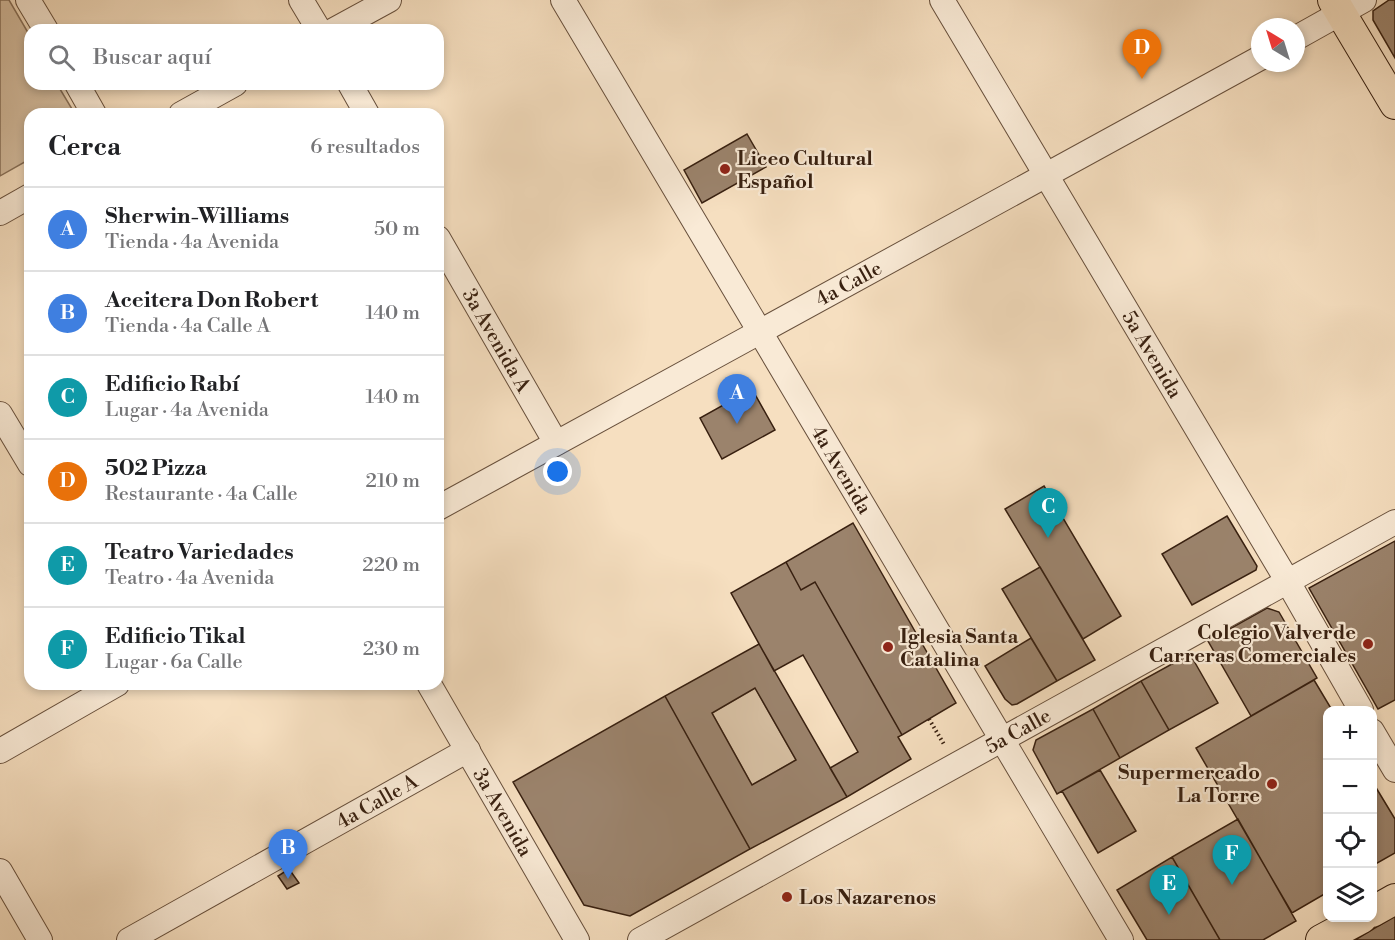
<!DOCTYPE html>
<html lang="es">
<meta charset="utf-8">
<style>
:root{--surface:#fff;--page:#f2f2f2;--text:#202124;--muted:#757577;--line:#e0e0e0;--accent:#8f2418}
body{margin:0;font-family:"Libre Bodoni",serif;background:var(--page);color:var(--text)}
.controls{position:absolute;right:18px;bottom:18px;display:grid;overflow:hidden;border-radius:12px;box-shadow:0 3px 9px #0003}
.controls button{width:54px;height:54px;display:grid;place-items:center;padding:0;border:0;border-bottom:2px solid var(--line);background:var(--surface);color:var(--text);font:30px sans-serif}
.compass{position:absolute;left:1251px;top:18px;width:54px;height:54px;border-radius:50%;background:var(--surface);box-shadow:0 3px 9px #0003;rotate:322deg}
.you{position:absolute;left:558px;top:472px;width:21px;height:21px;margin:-15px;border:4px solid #fff;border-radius:50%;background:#1a73e8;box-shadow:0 0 0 9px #1a73e833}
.badge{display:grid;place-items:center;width:39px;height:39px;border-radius:50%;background:var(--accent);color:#fff;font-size:20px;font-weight:700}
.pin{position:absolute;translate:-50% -50px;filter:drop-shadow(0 2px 3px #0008)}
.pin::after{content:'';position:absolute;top:32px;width:21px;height:18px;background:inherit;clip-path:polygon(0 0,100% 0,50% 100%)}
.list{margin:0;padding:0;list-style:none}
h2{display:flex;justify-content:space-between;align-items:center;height:78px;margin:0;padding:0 24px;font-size:26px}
h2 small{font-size:20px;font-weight:400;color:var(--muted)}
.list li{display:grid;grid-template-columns:39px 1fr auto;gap:18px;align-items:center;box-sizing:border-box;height:84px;padding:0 24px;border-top:2px solid var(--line)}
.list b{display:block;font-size:22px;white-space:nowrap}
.list p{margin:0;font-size:20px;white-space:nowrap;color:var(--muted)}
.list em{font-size:20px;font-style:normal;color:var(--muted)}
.icon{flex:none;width:33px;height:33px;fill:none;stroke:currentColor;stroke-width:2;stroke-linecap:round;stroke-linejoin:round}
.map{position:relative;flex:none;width:1395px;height:940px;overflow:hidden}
.search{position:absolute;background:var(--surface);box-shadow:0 3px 9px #0003;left:24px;top:24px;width:420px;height:66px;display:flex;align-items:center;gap:15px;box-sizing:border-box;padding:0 21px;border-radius:18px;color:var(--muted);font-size:22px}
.panel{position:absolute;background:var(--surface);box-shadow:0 3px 9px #0003;left:24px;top:108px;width:420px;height:582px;border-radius:18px}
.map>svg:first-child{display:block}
.green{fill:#d6bfa2;stroke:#877059;stroke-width:1.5}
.building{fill:#9b836c;stroke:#382010;stroke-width:1.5;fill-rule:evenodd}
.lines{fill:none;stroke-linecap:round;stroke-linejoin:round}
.minor-casing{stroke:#68503c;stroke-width:26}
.major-casing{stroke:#382010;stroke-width:32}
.path{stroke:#382010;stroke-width:4;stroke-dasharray:1.5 3;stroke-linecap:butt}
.minor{stroke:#f9ead6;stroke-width:24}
.major{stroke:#f6dfc0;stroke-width:30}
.poi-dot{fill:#8f2418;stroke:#f9ead6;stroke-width:2}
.labels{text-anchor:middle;stroke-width:4.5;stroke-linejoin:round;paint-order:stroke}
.poi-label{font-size:20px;font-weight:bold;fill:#382010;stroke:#f9ead6;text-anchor:start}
.street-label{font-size:20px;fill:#382010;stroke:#f9ead6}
</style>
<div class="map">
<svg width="1395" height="940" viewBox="0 0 1395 940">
<rect width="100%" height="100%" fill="#f6dfc0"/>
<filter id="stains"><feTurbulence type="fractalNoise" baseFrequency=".00333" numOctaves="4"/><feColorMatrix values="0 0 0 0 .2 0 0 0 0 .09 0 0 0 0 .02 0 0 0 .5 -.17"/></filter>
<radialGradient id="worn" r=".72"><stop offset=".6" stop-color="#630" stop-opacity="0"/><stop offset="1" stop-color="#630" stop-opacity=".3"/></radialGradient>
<path class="green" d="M0,0H9L30,36V84H57L75,114H30V159L0,176Z
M755,688L796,760L752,785L712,713Z"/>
<path class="building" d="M1389,0H1395V58L1373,20V11Z
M747,134L766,167L702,203L684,170Z
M752,389L775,430L722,459L700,418Z
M1044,486L1121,616L1083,639L1005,509Z
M1227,516L1257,566L1256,570L1192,605L1162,554Z
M853,523L956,703L902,735L815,582L801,590L786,562Z
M1395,541V700L1378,709L1309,588Z
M786,562L801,590L815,582L902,735L898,737L911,759L847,797L830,768L858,752L803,655L774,671L731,593Z
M1040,567L1095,660L1057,681L1002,589Z
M1267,608L1279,612L1317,678L1251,716L1208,641Z
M1031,638L1057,681L1017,704L1012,705L1005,699L985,666Z
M759,644L847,797L750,849L665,696ZM755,688L796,760L752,785L712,713Z
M1190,654L1218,703L1169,730L1141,681Z
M1314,680L1332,710H1328V892L1292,913L1196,748Z
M1141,681L1169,730L1120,758L1093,709Z
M665,696L750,849L630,916L584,905L513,782Z
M1093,709L1120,758L1057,794L1033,750L1036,740Z
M1100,770L1136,831L1098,853L1062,791Z
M1372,781L1395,819V853L1372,866Z
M1238,819L1296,921L1263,940H1220L1172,857Z
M1172,857L1220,940H1147L1117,890Z
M289,869L299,883L287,889L278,876Z
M1395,916V940H1355Z"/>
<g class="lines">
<g class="minor-casing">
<g id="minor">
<path d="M28,0L46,30"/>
<path d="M301,0L319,30"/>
<path id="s1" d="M563,0L1121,940"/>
<path id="s2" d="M942,0L1288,582L1361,710"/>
<path d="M334,30L389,0"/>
<path d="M1296,38L1364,0"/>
<path d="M77,84L94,114"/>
<path d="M350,84L367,114"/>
<path d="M181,114L235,84"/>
<path d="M0,213L30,196"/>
<path id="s3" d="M438,238L556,443"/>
<path d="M0,414L30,464"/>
<path id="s4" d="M438,508L1260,58"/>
<path id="s5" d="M429,684L577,940"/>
<path d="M1372,731L1395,770"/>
<path d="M0,751L117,684"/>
<path d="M0,871L40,940"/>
<path id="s6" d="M129,940L468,750"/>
<path id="s7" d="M640,940L1395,522"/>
</g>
</g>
<g class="major-casing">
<path id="major" d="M1333,0L1395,104
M1372,912L1395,899
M1321,940L1362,918"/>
</g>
<path class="path" d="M929,719L945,746"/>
<use href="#minor" class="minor"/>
<use href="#major" class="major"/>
</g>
<g class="poi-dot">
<circle cx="725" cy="169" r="6"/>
<circle cx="1368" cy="644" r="6"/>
<circle cx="888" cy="647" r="6"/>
<circle cx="1272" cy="784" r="6"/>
<circle cx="787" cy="897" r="6"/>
</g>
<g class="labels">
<g class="poi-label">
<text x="737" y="165">Liceo Cultural<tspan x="737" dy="23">Español</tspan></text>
<text x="1356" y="639" text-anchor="end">Colegio Valverde<tspan x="1356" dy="23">Carreras Comerciales</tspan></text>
<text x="900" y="643">Iglesia Santa<tspan x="900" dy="23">Catalina</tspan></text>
<text x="1260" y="779" text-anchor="end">Supermercado<tspan x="1260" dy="23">La Torre</tspan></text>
<text x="799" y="904">Los Nazarenos</text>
</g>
<g class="street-label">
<text dy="7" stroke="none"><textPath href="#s4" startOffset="468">4a Calle</textPath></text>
<text dy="7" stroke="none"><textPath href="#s3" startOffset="118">3a Avenida A</textPath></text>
<text dy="7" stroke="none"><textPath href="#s2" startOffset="412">5a Avenida</textPath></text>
<text dy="7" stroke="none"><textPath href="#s1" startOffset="546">4a Avenida</textPath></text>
<text dy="7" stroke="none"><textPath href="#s7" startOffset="432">5a Calle</textPath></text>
<text dy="7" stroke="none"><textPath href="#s6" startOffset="284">4a Calle A</textPath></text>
<text dy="7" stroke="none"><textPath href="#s5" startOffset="148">3a Avenida</textPath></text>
</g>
</g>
<rect width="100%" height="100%" filter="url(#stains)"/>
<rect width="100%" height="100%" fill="url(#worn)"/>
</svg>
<div class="controls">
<button>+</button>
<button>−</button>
<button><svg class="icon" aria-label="locate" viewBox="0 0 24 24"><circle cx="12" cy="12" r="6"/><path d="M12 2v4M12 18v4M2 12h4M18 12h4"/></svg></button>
<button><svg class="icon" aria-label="layers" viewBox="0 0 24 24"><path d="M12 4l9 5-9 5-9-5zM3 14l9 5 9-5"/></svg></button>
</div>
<svg class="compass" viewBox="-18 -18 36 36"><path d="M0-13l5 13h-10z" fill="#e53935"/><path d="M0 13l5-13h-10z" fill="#757577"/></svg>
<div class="you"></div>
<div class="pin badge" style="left:737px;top:424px;background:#3f7fe0">A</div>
<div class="pin badge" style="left:288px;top:879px;background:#3f7fe0">B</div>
<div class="pin badge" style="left:1048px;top:538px;background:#0f9aa8">C</div>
<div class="pin badge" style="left:1142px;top:79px;background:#e8710a">D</div>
<div class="pin badge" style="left:1169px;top:915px;background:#0f9aa8">E</div>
<div class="pin badge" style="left:1232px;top:885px;background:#0f9aa8">F</div>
<div class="search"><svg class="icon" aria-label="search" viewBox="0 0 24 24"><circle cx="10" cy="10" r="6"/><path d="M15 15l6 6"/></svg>Buscar aquí</div>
<section class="panel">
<h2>Cerca<small>6 resultados</small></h2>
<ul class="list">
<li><span class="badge" style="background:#3f7fe0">A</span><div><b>Sherwin-Williams</b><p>Tienda · 4a Avenida</p></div><em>50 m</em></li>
<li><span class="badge" style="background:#3f7fe0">B</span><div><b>Aceitera Don Robert</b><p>Tienda · 4a Calle A</p></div><em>140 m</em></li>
<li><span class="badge" style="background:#0f9aa8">C</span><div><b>Edificio Rabí</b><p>Lugar · 4a Avenida</p></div><em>140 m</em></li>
<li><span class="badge" style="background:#e8710a">D</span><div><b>502 Pizza</b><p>Restaurante · 4a Calle</p></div><em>210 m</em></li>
<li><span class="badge" style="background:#0f9aa8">E</span><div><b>Teatro Variedades</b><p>Teatro · 4a Avenida</p></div><em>220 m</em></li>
<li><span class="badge" style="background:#0f9aa8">F</span><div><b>Edificio Tikal</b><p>Lugar · 6a Calle</p></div><em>230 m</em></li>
</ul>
</section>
</div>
